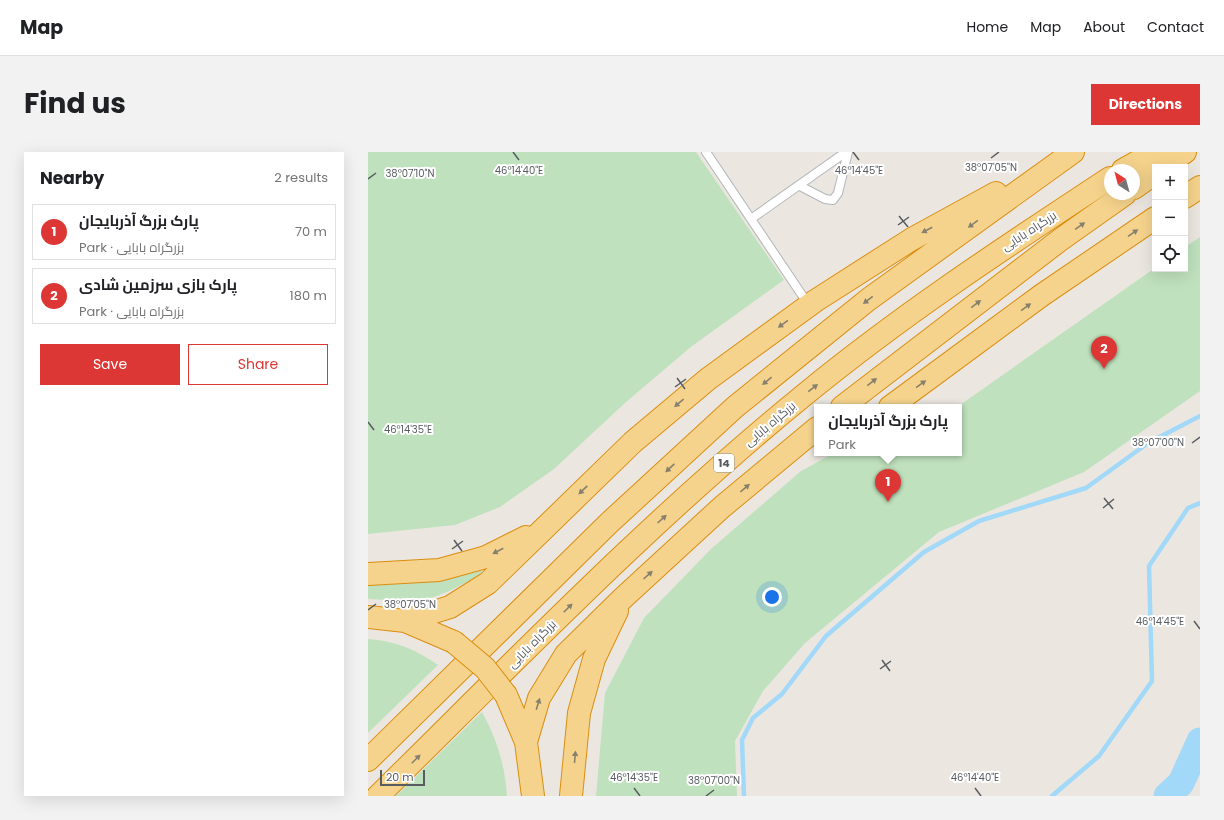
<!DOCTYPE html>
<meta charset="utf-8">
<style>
:root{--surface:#fff;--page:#f2f2f2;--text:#202124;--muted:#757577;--line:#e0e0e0;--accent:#dc3734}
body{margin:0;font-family:Poppins,Cairo,sans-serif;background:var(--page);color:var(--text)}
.controls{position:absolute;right:12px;top:12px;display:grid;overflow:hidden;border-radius:0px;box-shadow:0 4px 16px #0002}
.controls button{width:36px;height:36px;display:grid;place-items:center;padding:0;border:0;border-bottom:1px solid var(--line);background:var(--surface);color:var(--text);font:20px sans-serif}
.compass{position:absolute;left:736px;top:12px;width:36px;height:36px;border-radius:50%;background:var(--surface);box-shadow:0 4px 16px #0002;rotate:324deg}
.scale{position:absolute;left:12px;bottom:10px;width:45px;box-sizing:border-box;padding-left:4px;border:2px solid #585c60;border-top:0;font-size:11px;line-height:14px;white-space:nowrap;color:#585c60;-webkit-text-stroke:3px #fff;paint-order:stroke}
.you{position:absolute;left:404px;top:445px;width:14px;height:14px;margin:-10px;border:3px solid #fff;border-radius:50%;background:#1a73e8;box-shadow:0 0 0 6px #1a73e833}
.badge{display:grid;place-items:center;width:26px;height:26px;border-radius:50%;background:var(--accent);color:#fff;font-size:13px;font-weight:700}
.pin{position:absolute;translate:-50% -33px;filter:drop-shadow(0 1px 2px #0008)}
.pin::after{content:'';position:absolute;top:21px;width:14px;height:12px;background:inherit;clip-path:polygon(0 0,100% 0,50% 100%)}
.popup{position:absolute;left:446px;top:252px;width:148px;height:52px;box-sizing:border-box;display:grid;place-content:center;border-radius:0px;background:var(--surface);filter:drop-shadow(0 1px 3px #0005);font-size:13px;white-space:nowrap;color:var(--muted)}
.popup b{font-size:15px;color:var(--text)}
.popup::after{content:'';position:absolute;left:50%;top:100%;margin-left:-8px;border:8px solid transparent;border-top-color:var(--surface)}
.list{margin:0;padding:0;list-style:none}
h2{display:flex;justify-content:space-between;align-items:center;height:52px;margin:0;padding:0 16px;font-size:17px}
h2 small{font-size:13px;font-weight:400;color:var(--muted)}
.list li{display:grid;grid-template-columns:26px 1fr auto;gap:12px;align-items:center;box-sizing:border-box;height:56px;margin:0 8px 8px;padding:0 8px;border:1px solid var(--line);border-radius:0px}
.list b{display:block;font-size:15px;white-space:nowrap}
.list p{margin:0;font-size:13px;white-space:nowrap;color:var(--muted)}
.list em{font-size:13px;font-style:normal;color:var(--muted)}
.actions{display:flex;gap:8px;padding:12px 16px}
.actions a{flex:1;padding:9px 0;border:1px solid var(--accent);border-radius:0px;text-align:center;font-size:14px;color:var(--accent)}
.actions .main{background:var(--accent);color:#fff}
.icon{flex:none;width:22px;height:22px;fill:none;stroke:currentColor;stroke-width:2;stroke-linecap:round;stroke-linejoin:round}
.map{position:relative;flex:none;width:832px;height:644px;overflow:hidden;border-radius:0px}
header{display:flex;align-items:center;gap:24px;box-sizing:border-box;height:56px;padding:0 20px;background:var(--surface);border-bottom:1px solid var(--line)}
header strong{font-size:19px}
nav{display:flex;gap:22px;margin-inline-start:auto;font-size:14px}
.intro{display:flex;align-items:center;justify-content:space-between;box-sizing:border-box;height:96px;padding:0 24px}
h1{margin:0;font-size:28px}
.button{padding:10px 18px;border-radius:0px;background:var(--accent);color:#fff;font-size:14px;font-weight:700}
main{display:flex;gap:24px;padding:0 24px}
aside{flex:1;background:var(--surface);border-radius:0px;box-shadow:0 4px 16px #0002}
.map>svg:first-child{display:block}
.green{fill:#bfe1bd}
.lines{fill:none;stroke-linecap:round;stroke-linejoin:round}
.stream{stroke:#a2d8f8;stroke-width:4.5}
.river{stroke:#a2d8f8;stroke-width:27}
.lane-casing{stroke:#b2b6ba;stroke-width:10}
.highway-casing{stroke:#da8e10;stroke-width:24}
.lane{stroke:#fff;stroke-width:8}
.highway{stroke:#f5d38c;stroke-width:22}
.highway-bridge-casing{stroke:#da8e10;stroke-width:24;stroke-linecap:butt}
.highway-bridge{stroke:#f5d38c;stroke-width:22}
.oneway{fill:#87806d}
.ticks{fill:none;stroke:#585c60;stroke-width:1.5}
.labels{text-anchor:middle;stroke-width:4;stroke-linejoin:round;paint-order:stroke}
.shield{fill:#fff;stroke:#8a8d90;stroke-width:1}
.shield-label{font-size:11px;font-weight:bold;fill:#585c60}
.street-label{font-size:12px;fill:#585c60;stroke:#fff}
.ticks-label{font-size:10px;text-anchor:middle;fill:#585c60;stroke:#fff;stroke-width:4;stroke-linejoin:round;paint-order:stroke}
</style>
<header>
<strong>Map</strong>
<nav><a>Home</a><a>Map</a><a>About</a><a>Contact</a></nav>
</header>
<div class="intro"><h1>Find us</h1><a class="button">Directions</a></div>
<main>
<aside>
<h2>Nearby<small>2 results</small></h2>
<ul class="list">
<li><span class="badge">1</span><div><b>پارک بزرگ آذربایجان</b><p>Park · بزرگراه بابایی</p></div><em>70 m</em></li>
<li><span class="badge">2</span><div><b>پارک بازی سرزمین شادی</b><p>Park · بزرگراه بابایی</p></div><em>180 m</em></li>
</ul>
<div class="actions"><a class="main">Save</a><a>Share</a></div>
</aside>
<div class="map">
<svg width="832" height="644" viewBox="0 0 832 644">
<rect width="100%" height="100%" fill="#ebe7e0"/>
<path class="green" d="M0,0H328L416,128L324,194L258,250L186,317L132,355L87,373L0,382Z
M832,85V239L716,320L571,380L437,491L395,539L367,589L369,644H228L237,541L276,466L343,397L433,319L466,301H591V255H589L787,116L817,117V95Z
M116,418C109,425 101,429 93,433C57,453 39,449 0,447V433C40,431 77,428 116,418Z
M0,487C28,489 47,497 70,513L0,581Z
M114,560C129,587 137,614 139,644H28Z"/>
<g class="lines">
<path class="stream" d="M376,644L374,588L385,566L414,542L458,484L556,400L611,369L718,336L780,291L832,264
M684,644L731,604L784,529L781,414L820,356L832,351"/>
<path class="river" d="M799,644L813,631L832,589"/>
<g class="lane-casing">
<path id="lane" d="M338,0L440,152
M432,34L457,47L465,48L470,41L480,0
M383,67L478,0"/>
</g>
<g class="highway-casing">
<path id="highway" d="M795,15L817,0
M755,18L787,0
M766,36L787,21
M817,45L832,35
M474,255L692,88L757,42
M522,255L674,143L787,66
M0,422L71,418L118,405L158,385
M0,465L37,469L86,490
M37,469L82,455L120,431L265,290L340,227L447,149L544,87L628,41
M138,543L158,590L165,644
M158,590L171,546L198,502L255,446L354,355L449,276
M0,608L241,371L367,255L501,147L705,0
M10,644C149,507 284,367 435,244C532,164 637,95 742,26
M203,644L211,561L226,507L249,459"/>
</g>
<use href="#lane" class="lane"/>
<use href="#highway" class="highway"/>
<g class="highway-bridge-casing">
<path id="highway-bridge" d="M86,490L117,516L138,543"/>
</g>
<use href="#highway-bridge" class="highway-bridge"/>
</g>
<defs><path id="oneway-solid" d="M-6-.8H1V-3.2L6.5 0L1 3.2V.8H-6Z"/></defs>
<g class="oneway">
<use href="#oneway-solid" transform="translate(605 72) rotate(144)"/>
<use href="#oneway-solid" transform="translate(712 74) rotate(-35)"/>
<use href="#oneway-solid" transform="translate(559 78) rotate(152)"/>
<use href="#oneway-solid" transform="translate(765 81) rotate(-34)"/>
<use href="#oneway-solid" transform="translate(500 148) rotate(142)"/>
<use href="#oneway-solid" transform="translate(608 152) rotate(-37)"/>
<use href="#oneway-solid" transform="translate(658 155) rotate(-36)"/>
<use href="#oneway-solid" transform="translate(415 172) rotate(144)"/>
<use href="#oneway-solid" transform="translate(399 229) rotate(141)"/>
<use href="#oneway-solid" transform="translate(504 230) rotate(-38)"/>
<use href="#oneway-solid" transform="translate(553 232) rotate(-36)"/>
<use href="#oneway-solid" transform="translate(445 236) rotate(-38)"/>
<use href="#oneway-solid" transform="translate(311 251) rotate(140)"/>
<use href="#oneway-solid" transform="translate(302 316) rotate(137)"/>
<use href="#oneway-solid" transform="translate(377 336) rotate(-40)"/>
<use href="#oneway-solid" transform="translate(215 338) rotate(136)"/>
<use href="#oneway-solid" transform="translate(294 367) rotate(-42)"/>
<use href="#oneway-solid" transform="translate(130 399) rotate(153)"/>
<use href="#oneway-solid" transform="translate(280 423) rotate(-42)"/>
<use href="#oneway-solid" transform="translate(200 456) rotate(-45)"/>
<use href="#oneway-solid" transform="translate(170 552) rotate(-73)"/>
<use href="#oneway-solid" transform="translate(207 605) rotate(-85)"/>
<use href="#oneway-solid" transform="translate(48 607) rotate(-45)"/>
</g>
<path class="ticks" d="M145,0L151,8M485,0L491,8M623,6L631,0M0,27L8,21M531,64L540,75M530,73L541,65M309,226L317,237M307,235L318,227M0,270L6,278M824,291L832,285M736,346L745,357M735,356L746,347M86,388L94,399M84,397L95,389M0,458L8,452M826,469L832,477M514,508L522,519M512,517L523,509M266,636L272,644M607,636L613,644M338,644L346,638"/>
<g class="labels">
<rect class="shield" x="346" y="302" width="20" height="18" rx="3"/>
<g class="shield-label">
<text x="356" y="315">14</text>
</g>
<g class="street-label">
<text transform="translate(661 79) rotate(-33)" y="4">بزرگراه بابایی</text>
<text transform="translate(402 272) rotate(-40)" y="4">بزرگراه بابایی</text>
<text transform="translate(164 492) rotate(-45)" y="4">بزرگراه بابایی</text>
</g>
</g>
<g class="ticks-label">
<text x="623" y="19">38°07'05"N</text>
<text x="151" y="22">46°14'40"E</text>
<text x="491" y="22">46°14'45"E</text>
<text x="42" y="25">38°07'10"N</text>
<text x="40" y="281">46°14'35"E</text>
<text x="790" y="294">38°07'00"N</text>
<text x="42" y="456">38°07'05"N</text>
<text x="792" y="473">46°14'45"E</text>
<text x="266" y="629">46°14'35"E</text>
<text x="607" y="629">46°14'40"E</text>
<text x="346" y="632">38°07'00"N</text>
</g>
</svg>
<div class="controls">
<button>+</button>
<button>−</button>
<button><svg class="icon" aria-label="locate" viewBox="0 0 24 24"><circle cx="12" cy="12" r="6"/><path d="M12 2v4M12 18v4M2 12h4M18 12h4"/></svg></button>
</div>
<svg class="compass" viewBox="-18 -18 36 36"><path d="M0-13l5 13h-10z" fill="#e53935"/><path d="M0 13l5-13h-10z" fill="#757577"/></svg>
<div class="scale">20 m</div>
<div class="you"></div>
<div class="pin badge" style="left:520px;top:350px">1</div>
<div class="popup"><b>پارک بزرگ آذربایجان</b>Park</div>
<div class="pin badge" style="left:736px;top:217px">2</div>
</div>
</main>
